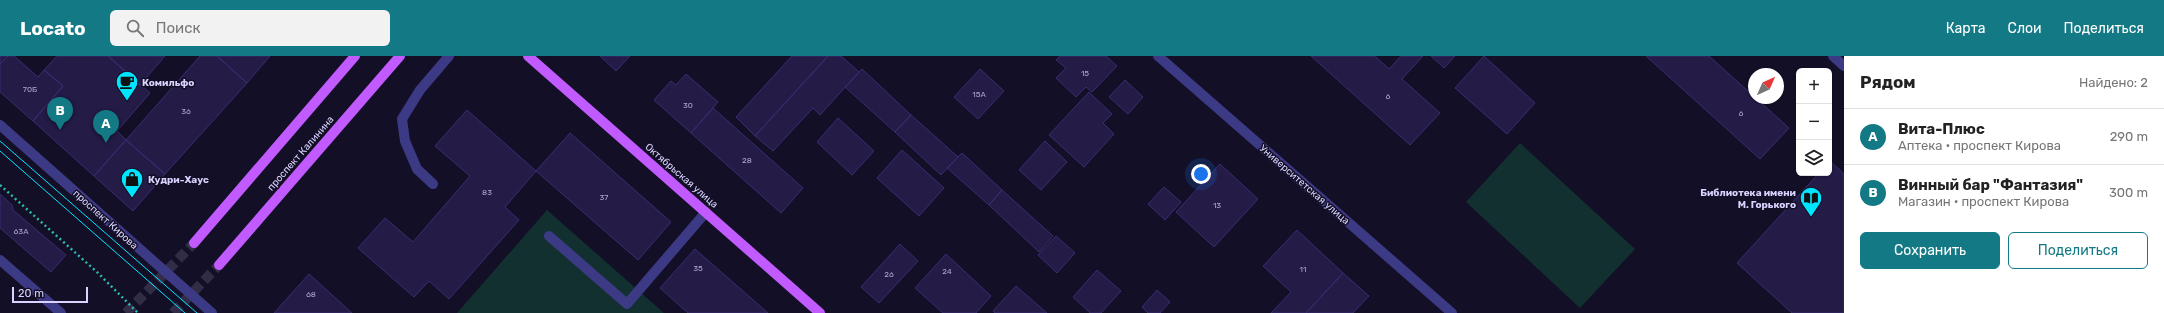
<!DOCTYPE html>
<html lang="ru">
<meta charset="utf-8">
<style>
:root{--surface:#fff;--page:#f2f2f2;--text:#222;--muted:#767676;--line:#e0e0e0;--accent:#137a85}
body{margin:0;font-family:Rubik,sans-serif;background:var(--page);color:var(--text)}
.controls{position:absolute;right:12px;top:12px;display:grid;overflow:hidden;border-radius:6px;box-shadow:0 1px 3px #0004}
.controls button{width:36px;height:36px;display:grid;place-items:center;padding:0;border:0;border-bottom:1px solid var(--line);background:var(--surface);color:var(--text);font:20px sans-serif}
.compass{position:absolute;left:1748px;top:12px;width:36px;height:36px;border-radius:50%;background:var(--surface);box-shadow:0 1px 3px #0004;rotate:45deg}
.scale{position:absolute;left:12px;bottom:10px;width:76px;box-sizing:border-box;padding-left:4px;border:2px solid #d9d4ff;border-top:0;font-size:11px;line-height:14px;white-space:nowrap;color:#d9d4ff;-webkit-text-stroke:3px #130f26;paint-order:stroke}
.you{position:absolute;left:1201px;top:118px;width:14px;height:14px;margin:-10px;border:3px solid #fff;border-radius:50%;background:#1a73e8;box-shadow:0 0 0 6px #1a73e833}
.badge{display:grid;place-items:center;width:26px;height:26px;border-radius:50%;background:var(--accent);color:#fff;font-size:13px;font-weight:700}
.pin{position:absolute;translate:-50% -33px;filter:drop-shadow(0 1px 2px #0008)}
.pin::after{content:'';position:absolute;top:21px;width:14px;height:12px;background:inherit;clip-path:polygon(0 0,100% 0,50% 100%)}
.list{margin:0;padding:0;list-style:none}
h2{display:flex;justify-content:space-between;align-items:center;height:52px;margin:0;padding:0 16px;font-size:17px}
h2 small{font-size:13px;font-weight:400;color:var(--muted)}
.list li{display:grid;grid-template-columns:26px 1fr auto;gap:12px;align-items:center;box-sizing:border-box;height:56px;padding:0 16px;border-top:1px solid var(--line)}
.list b{display:block;font-size:15px;white-space:nowrap}
.list p{margin:0;font-size:13px;white-space:nowrap;color:var(--muted)}
.list em{font-size:13px;font-style:normal;color:var(--muted)}
.actions{display:flex;gap:8px;padding:12px 16px}
.actions a{flex:1;padding:9px 0;border:1px solid var(--accent);border-radius:6px;text-align:center;font-size:14px;color:var(--accent)}
.actions .main{background:var(--accent);color:#fff}
.icon{flex:none;width:22px;height:22px;fill:none;stroke:currentColor;stroke-width:2;stroke-linecap:round;stroke-linejoin:round}
.map{position:relative;flex:none;width:1844px;height:257px;overflow:hidden}
header{display:flex;align-items:center;gap:24px;box-sizing:border-box;height:56px;padding:0 20px;background:var(--accent);color:#fff}
header strong{font-size:19px}
nav{display:flex;gap:22px;margin-inline-start:auto;font-size:14px}
.search{width:280px;height:36px;background:var(--page);display:flex;align-items:center;gap:10px;box-sizing:border-box;padding:0 14px;border-radius:6px;color:var(--muted);font-size:15px}
main{display:flex}
aside{flex:1;background:var(--surface)}
.map>svg:first-child{display:block}
.green{fill:#12302f}
.building{fill:#241b47;stroke:#3b2d73}
.lines{fill:none;stroke-linecap:round;stroke-linejoin:round}
.major-tunnel{stroke:#312d47;stroke-width:10;stroke-dasharray:10 5;stroke-linecap:butt}
.path{stroke:#2fb8b0;stroke-width:2.5;stroke-dasharray:2 3;stroke-linecap:butt}
.minor{stroke:#3d3a85;stroke-width:10}
.major{stroke:#c25bff;stroke-width:10}
.tram{stroke:#00e5ff;stroke-width:1}
.labels{text-anchor:middle;stroke-width:3;stroke-linejoin:round;paint-order:stroke}
.number-label{font-size:8px;fill:#aca6d1}
.poi-label{font-size:10px;font-weight:bold;fill:#d9d4ff;stroke:#130f26;text-anchor:start}
.street-label{font-size:10px;fill:#d9d4ff;stroke:#130f26}
</style>
<header>
<strong>Locato</strong>
<div class="search"><svg class="icon" aria-label="search" viewBox="0 0 24 24"><circle cx="10" cy="10" r="6"/><path d="M15 15l6 6"/></svg>Поиск</div>
<nav><a>Карта</a><a>Слои</a><a>Поделиться</a></nav>
</header>
<main>
<div class="map">
<svg width="1844" height="257" viewBox="0 0 1844 257">
<rect width="100%" height="100%" fill="#130f26"/>
<path class="green" d="M1520,87L1635,193L1580,252L1466,146Z
M547,154L664,257H457Z"/>
<path class="building" d="M0,0H8L0,8Z
M8,0H14L38,21L44,14L63,30L33,65L0,36V8Z
M57,0H108L150,37L117,75L126,84L94,120L33,65L63,30L44,14Z
M108,0H165L140,29Z
M200,0H217L247,27L165,118L126,84Z
M217,0H270L247,27Z
M600,0H630L616,15Z
M792,0H828L755,80L736,61Z
M828,0H841L859,16L820,59L813,52L773,95L755,80Z
M1060,0H1106L1117,10L1092,36L1086,31L1076,41L1056,22L1066,12L1056,4Z
M1311,0H1375L1389,13L1401,0H1423L1402,23L1440,57L1410,89Z
M1431,0H1455L1444,12Z
M1484,0L1535,47L1507,78L1455,32Z
M1646,0H1709L1789,72L1760,103Z
M862,13L911,59L895,76L845,31Z
M980,13L1004,35L978,63L954,41Z
M686,18L718,46L691,77L654,44L671,25L676,29Z
M1125,24L1143,41L1128,58L1109,41Z
M1089,36L1112,58L1103,67L1114,78L1084,111L1049,79Z
M713,52L803,132L781,157L691,77Z
M467,54L536,115L505,151L519,164L449,243L429,225L414,241L358,192L385,162L413,186L470,120L435,90Z
M911,59L958,101L941,119L895,76Z
M838,62L874,95L852,119L817,86Z
M570,77L671,166L638,204L536,115Z
M126,84L165,118L133,155L94,120Z
M1045,85L1067,106L1041,134L1019,114Z
M902,94L944,132L919,160L877,122Z
M962,97L1002,134L989,149L947,112Z
M1830,105L1844,118V257H1792L1737,207L1819,117H1829Z
M1220,108L1258,143L1214,191L1176,156Z
M1164,131L1181,146L1165,164L1148,148Z
M1002,134L1053,180L1039,196L989,149Z
M0,138L12,149L13,154L66,199L51,216L0,172Z
M1297,174L1343,217L1306,257H1271L1291,236L1263,210Z
M1056,180L1075,197L1057,217L1038,199Z
M900,188L918,205L879,247L861,231Z
M695,193L768,257H688L660,232Z
M946,198L991,240L976,257H943L915,232Z
M1097,214L1121,235L1101,257H1090L1073,241Z
M1343,217L1369,240L1353,257H1306Z
M309,218L352,257H274Z
M1016,230L1047,257H995L993,255Z
M1157,234L1170,246L1160,257H1148L1142,251Z"/>
<g class="lines">
<path class="major-tunnel" d="M126,257L194,187
M173,257L219,209"/>
<path class="path" d="M0,129L98,217L138,257"/>
<path class="minor" d="M1158,0L1452,257
M1833,0L1844,10
M0,69L212,257
M433,128L417,113L405,85L402,63L420,34L449,0
M549,180L627,248L706,156
M0,204L61,257"/>
<path class="major" d="M528,0L820,257
M194,187L355,0
M219,209L400,0"/>
<path class="tram" d="M0,85L197,257
M0,95L185,257"/>
</g>
<defs>
<g id="cafe-pin" transform="scale(1.15)"><path d="M0 17L-7.5 6A9.5 9.5 0 1 1 7.5 6Z" fill="#00e5ff" stroke="#130f26"/><path d="M-5.5-4.5H6V0H3Q3 3.5 0 3.5H-2.5Q-5.5 3.5-5.5 0ZM3-3.2v2h1.7v-2ZM-6 4.5H4V6H-6Z" fill="#111"/></g>
<g id="shop-pin" transform="scale(1.15)"><path d="M0 17L-7.5 6A9.5 9.5 0 1 1 7.5 6Z" fill="#00e5ff" stroke="#130f26"/><path d="M-5-2.5h2.3a2.7 3.5 0 0 1 5.4 0H5L5.5 6h-11ZM-1.5-2.5h3a1.5 2.3 0 0 0-3 0Z" fill="#111"/></g>
<g id="library-pin" transform="scale(1.15)"><path d="M0 17L-7.5 6A9.5 9.5 0 1 1 7.5 6Z" fill="#00e5ff" stroke="#130f26"/><path d="M-6-4Q-3-5.5-.7-3.5V5Q-3 3-6 4ZM6-4Q3-5.5 .7-3.5V5Q3 3 6 4Z" fill="#111"/></g>
</defs>
<g fill-rule="evenodd">
<use href="#cafe-pin" x="127" y="26"/>
<use href="#shop-pin" x="132" y="123"/>
<use href="#library-pin" x="1811" y="142"/>
</g>
<g class="labels">
<g class="number-label">
<text x="1085" y="20">15</text>
<text x="30" y="36">70Б</text>
<text x="979" y="41">15А</text>
<text x="1388" y="43">6</text>
<text x="688" y="52">30</text>
<text x="186" y="58">36</text>
<text x="1741" y="60">6</text>
<text x="747" y="107">28</text>
<text x="487" y="139">83</text>
<text x="604" y="144">37</text>
<text x="1217" y="152">13</text>
<text x="21" y="178">63А</text>
<text x="698" y="215">35</text>
<text x="1303" y="216">11</text>
<text x="947" y="218">24</text>
<text x="889" y="221">26</text>
<text x="311" y="241">68</text>
</g>
<g class="poi-label">
<text x="142" y="30">Комильфо</text>
<text x="148" y="127">Кудри-Хаус</text>
<text x="1796" y="140" text-anchor="end">Библиотека имени<tspan x="1796" dy="12">М. Горького</tspan></text>
</g>
<g class="street-label">
<text transform="translate(300 97) rotate(-49)" y="4">проспект Калинина</text>
<text transform="translate(682 119) rotate(41)" y="4">Октябрьская улица</text>
<text transform="translate(1305 128) rotate(41)" y="4">Университетская улица</text>
<text transform="translate(106 163) rotate(42)" y="4">проспект Кирова</text>
</g>
</g>
</svg>
<div class="controls">
<button>+</button>
<button>−</button>
<button><svg class="icon" aria-label="layers" viewBox="0 0 24 24"><path d="M12 4l9 5-9 5-9-5zM3 14l9 5 9-5"/></svg></button>
</div>
<svg class="compass" viewBox="-18 -18 36 36"><path d="M0-13l5 13h-10z" fill="#e53935"/><path d="M0 13l5-13h-10z" fill="#767676"/></svg>
<div class="scale">20 m</div>
<div class="you"></div>
<div class="pin badge" style="left:106px;top:87px">A</div>
<div class="pin badge" style="left:60px;top:74px">B</div>
</div>
<aside>
<h2>Рядом<small>Найдено: 2</small></h2>
<ul class="list">
<li><span class="badge">A</span><div><b>Вита-Плюс</b><p>Аптека · проспект Кирова</p></div><em>290 m</em></li>
<li><span class="badge">B</span><div><b>Винный бар &quot;Фантазия&quot;</b><p>Магазин · проспект Кирова</p></div><em>300 m</em></li>
</ul>
<div class="actions"><a class="main">Сохранить</a><a>Поделиться</a></div>
</aside>
</main>
